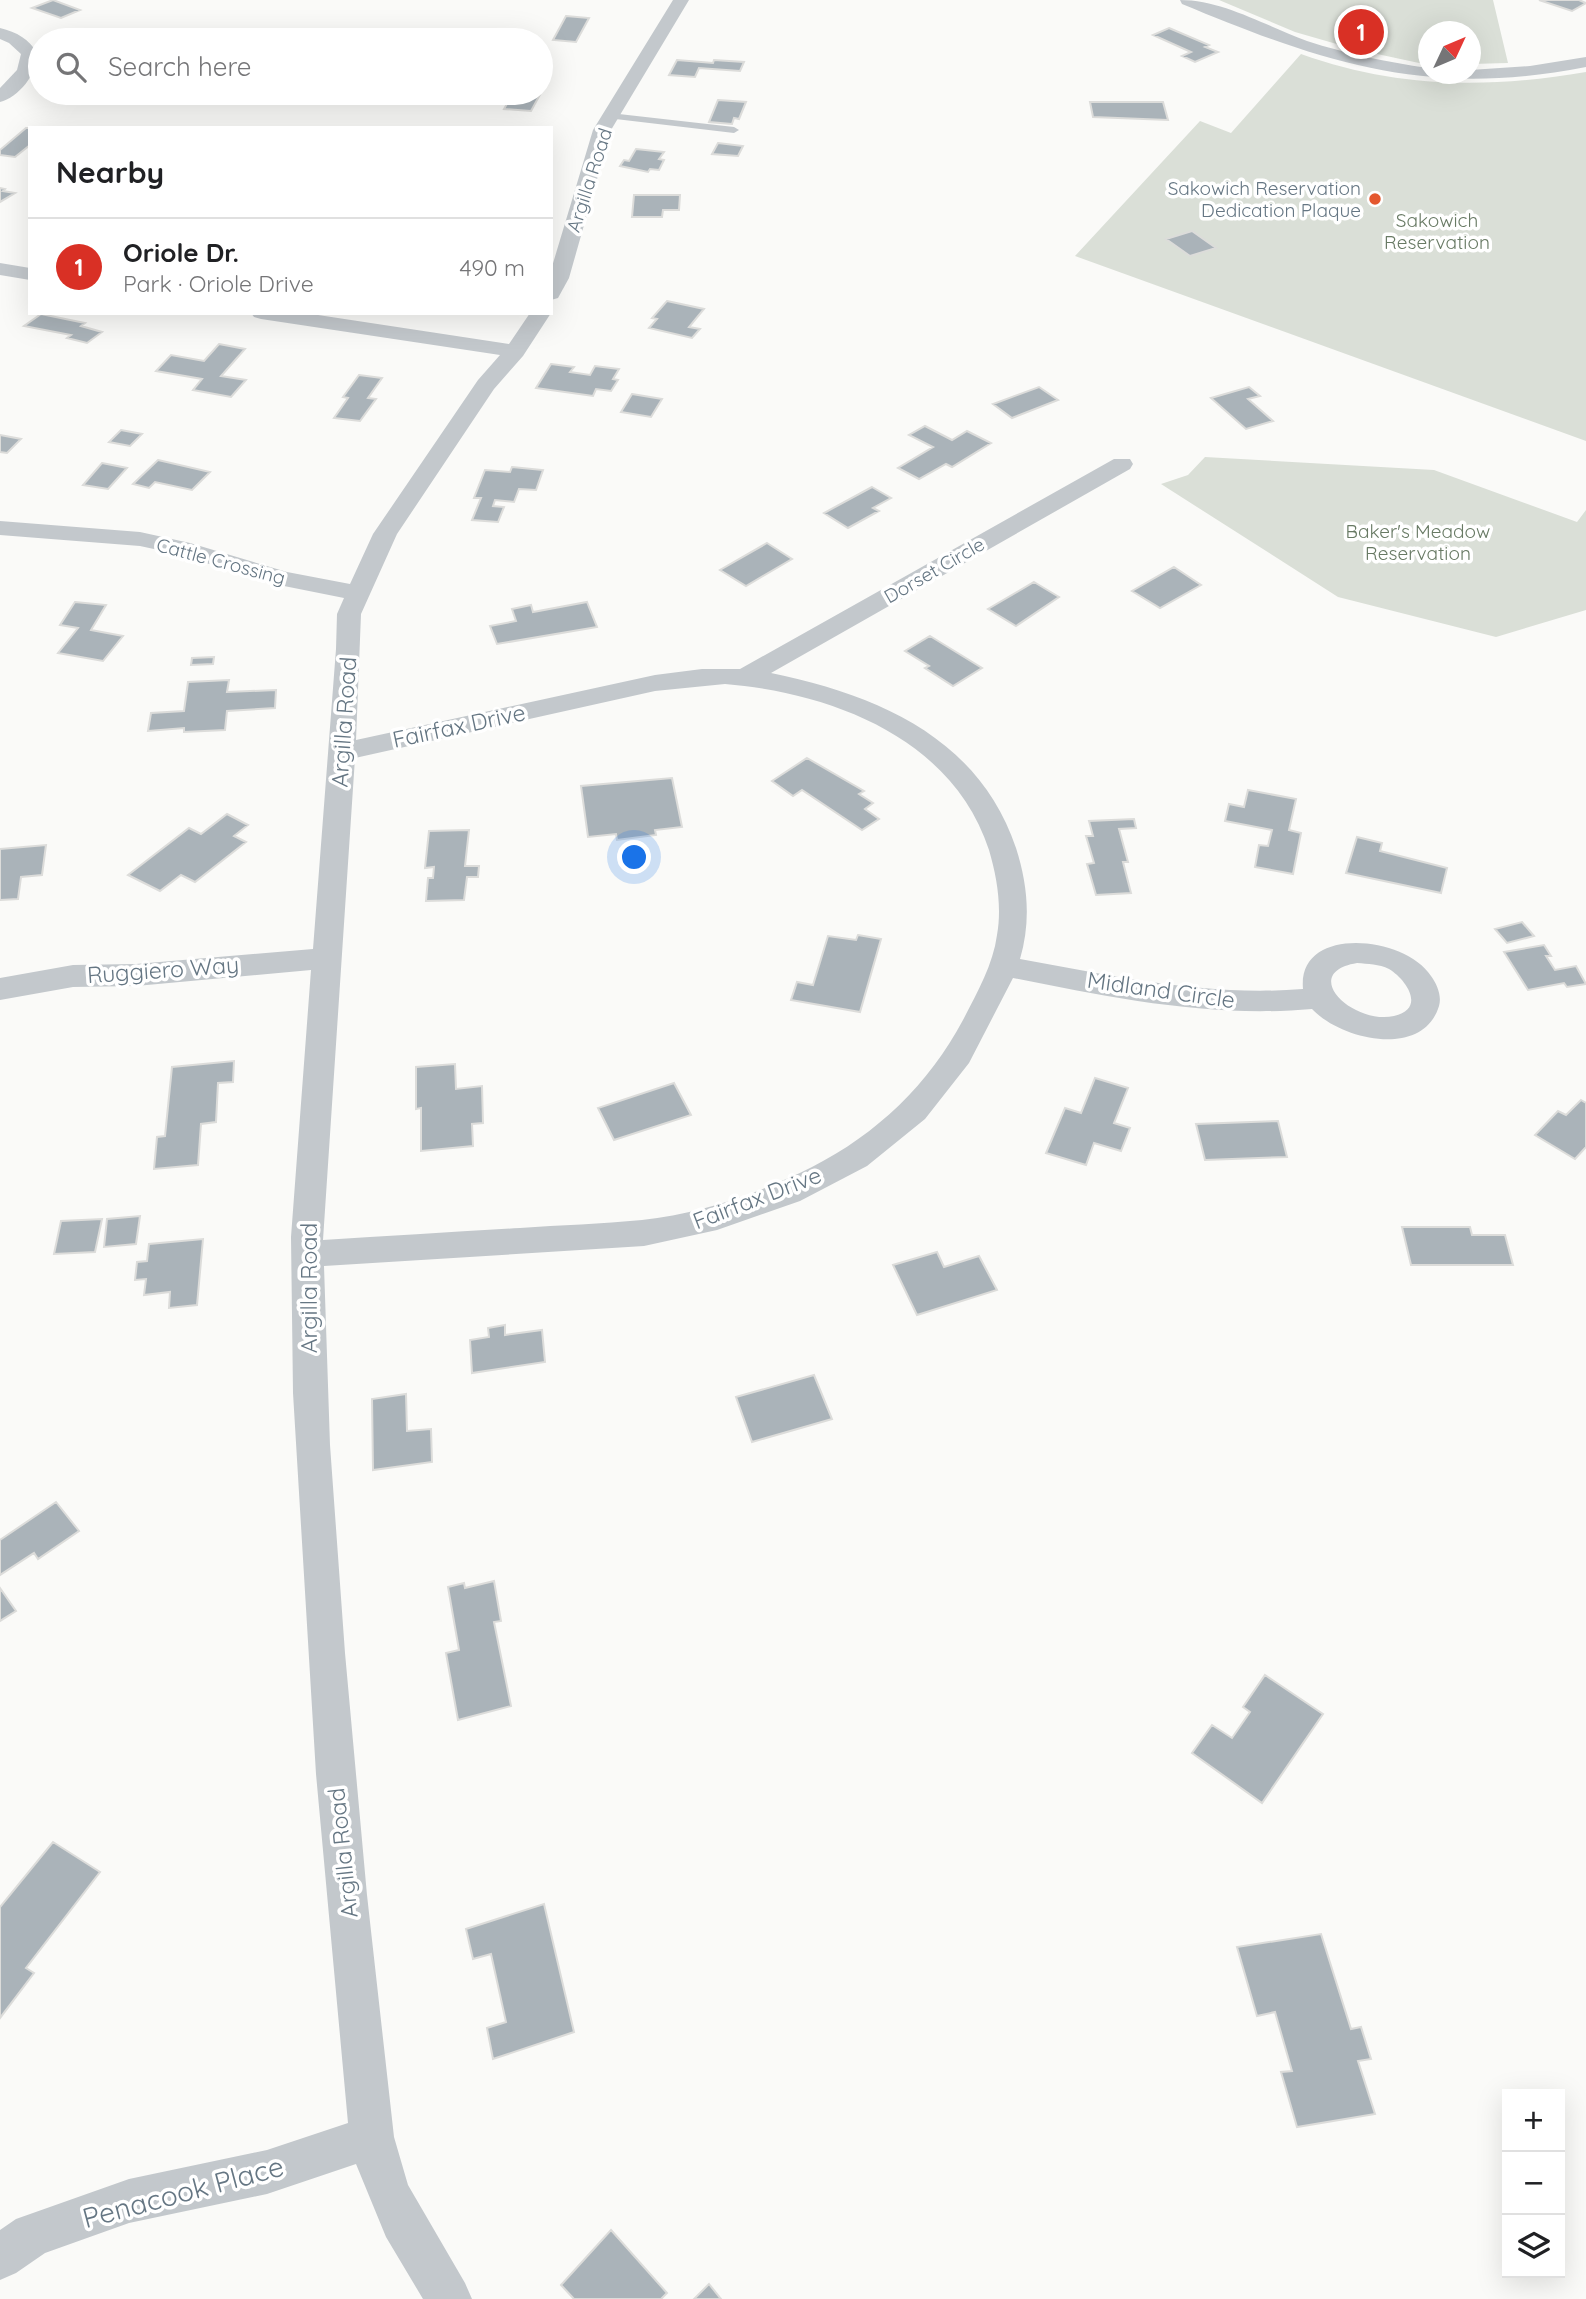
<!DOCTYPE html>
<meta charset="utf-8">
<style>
:root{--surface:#fff;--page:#f2f2f2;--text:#202124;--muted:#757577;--line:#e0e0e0;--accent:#d93025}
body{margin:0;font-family:Quicksand,sans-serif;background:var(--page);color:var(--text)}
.controls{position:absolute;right:21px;bottom:21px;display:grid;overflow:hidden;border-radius:0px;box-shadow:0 7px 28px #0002}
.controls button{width:63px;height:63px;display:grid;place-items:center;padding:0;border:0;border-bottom:2px solid var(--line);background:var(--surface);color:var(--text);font:35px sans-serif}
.compass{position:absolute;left:1418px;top:21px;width:63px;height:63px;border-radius:50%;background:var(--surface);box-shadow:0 7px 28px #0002;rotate:46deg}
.you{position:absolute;left:635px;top:858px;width:24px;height:24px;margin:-18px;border:5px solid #fff;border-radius:50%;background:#1a73e8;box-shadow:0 0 0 10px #1a73e833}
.badge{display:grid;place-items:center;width:46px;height:46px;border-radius:50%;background:var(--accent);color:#fff;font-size:23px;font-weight:700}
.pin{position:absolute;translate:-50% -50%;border:4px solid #fff;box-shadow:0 2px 7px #0006}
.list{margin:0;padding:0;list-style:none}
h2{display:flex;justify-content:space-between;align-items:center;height:91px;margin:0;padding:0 28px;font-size:30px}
h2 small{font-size:23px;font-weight:400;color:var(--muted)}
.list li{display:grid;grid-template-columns:46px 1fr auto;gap:21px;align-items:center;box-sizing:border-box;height:98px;padding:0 28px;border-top:2px solid var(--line)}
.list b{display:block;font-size:26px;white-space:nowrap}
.list p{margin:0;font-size:23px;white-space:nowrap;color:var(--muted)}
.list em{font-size:23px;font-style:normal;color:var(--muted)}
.icon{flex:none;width:38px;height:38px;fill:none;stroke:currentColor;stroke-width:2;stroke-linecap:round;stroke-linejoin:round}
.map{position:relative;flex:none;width:1586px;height:2299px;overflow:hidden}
.search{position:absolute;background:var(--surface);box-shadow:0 7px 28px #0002;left:28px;top:28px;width:525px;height:77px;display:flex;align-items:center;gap:18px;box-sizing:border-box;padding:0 24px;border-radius:38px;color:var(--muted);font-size:26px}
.panel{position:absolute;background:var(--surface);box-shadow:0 7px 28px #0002;left:28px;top:126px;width:525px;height:189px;border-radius:0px}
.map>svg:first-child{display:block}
.green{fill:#dadfd7}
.building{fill:#aab3b9;stroke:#dcdcda;stroke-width:2}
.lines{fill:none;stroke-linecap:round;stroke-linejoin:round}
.lane{fill:#c3c8cc;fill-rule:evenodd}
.street{fill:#c3c8cc;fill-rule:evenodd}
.poi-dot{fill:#e4572e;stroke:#fff;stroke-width:2.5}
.labels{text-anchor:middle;stroke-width:7;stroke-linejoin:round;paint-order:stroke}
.far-street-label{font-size:19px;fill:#657683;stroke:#fff}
.far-poi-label{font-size:19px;fill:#657683;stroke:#fff;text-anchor:end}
.far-park-label{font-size:19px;fill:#687a64;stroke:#fff}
.street-label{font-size:23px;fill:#657683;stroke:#fff}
.near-street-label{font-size:28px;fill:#657683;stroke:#fff}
</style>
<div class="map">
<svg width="1586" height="2299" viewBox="0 0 1586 2299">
<rect width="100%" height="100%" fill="#fafaf8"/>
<path class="green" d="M1219,0H1493L1508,63L1471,64L1470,32H1428V63H1419L1354,49L1295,32Z
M1301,54C1396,88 1487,89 1586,72V441L1075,256L1200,121L1231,133Z
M1205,457L1434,470L1577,522L1586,510V610L1496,637L1338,597L1161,484L1188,475Z"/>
<path class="building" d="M53,0L80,10L61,18L32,8Z
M1539,0H1579L1586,3L1572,11Z
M566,16L589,18L576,42L553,40Z
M1169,28L1209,45L1205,47L1218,52L1195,62L1182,56L1191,52L1153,35Z
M677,60L713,63L714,60L744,62L740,71L699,68L695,77L669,75Z
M541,79L548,80L531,111L504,109L513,93H507H541Z
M718,100L746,102L739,119L734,118L732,124L709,122Z
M1090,102H1163L1168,120L1093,117Z
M26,128H30V145L15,157L0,155V150Z
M718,143L743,146L738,156L712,154Z
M636,149L664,152L659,159L664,160L659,170L650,169L648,172L620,166L624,160L629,161Z
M0,188L5,189L3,191L15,193L0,202Z
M634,195H680L679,210H663L662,217H632Z
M1192,231L1216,248L1190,256L1166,239Z
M667,301L704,309L689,327L700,329L692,338L649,328L657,319L652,318Z
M41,314L85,323L81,326L102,332L87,343L67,338L71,335L24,326Z
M219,344L245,349L221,376L246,380L231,397L193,390L202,379L156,371L171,355L204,361Z
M551,364L574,367L570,372L590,375L595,366L619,369L613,379L618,380L611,391L596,389L593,396L536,388Z
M359,375L382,378L368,398L376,399L360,421L334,418L348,398L343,397Z
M1039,387L1058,400L1012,418L993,404Z
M1249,387L1260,396L1248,399L1273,421L1246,429L1211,398Z
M632,394L662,399L651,417L621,412Z
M925,426L952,440L967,431L991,443L952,467L946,464L919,479L898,468L933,447L909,435Z
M121,430L142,434L130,446L109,442Z
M0,435L21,439L7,453L0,452Z
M158,460L210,472L192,490L155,482L149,488L133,484Z
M102,463L127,468L108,489L83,485Z
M512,467L543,470L536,490L519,489L514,502L495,500L493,506L504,507L498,522L472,520L481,498H474L485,470L510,472Z
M872,487L891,498L873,508L879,511L848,528L824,513Z
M767,543L792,559L746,586L720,570Z
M1174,567L1201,585L1160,608L1132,591Z
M1034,582L1059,597L1016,626L988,609Z
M75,602L106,605L91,630L123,636L103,661L58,653L78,628L60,625Z
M587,602L597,627L497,644L490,626L516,621L512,609L531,605L533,612Z
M930,636L982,668L953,686L925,668L929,666L905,651Z
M214,657L213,664L191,665L192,658Z
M229,680L227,692L276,690L275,708L227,711L225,730L184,732V728L148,731L151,713L184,711L188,682Z
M807,758L864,791L859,794L873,803L865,809L879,819L862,830L802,790L793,796L772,781Z
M672,778L682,827L655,830L656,835L617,840L616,834L588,837L581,786Z
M1248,790L1296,799L1289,830L1301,833L1293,874L1255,867L1259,845L1268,846L1272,830L1225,821L1229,804L1244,807Z
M227,814L248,825L234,836L246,842L195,882L181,875L160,891L128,875L189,828L201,834Z
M1134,819L1136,828L1119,829L1128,862H1123L1131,893L1096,895L1087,864L1094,863L1086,836H1093L1089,821Z
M469,830L465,866H479L478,877H467L464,900L426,901L428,878H433L434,867L425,868L429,831Z
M1357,837L1382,843L1380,851L1447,868L1441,893L1346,873Z
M46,845L42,875L21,877L18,899L0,900V849Z
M1522,922L1534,936L1507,943L1495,929Z
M858,935L881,939L860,1012L791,1000L797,982L813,985L828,936L856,940Z
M1544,945L1551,956H1546L1555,970L1576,966L1586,984L1567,987L1564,983L1528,990L1504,952Z
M234,1061L233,1082L218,1083L216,1122L201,1124L198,1165L154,1169L157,1137L165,1136L172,1067Z
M455,1064L456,1089L482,1086L483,1123L472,1124L473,1146L421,1151V1108L416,1109V1067Z
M1095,1078L1128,1088L1114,1123L1130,1128L1121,1151L1094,1143L1086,1165L1046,1153L1065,1108L1081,1113Z
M674,1083L691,1115L614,1140L598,1108Z
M1581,1100L1586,1103V1147L1575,1159L1535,1135L1558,1111L1566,1115Z
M1278,1121L1287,1157L1205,1160L1196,1124Z
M140,1216L136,1244L104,1247L107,1219Z
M102,1219L95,1252L54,1254L61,1221Z
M1402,1227H1470L1472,1235H1505L1513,1265H1411Z
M203,1239L197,1305L169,1308L170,1292L144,1295L146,1279L135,1280L137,1262L147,1261L149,1244Z
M937,1252L944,1267L979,1256L997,1290L917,1315L893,1265Z
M505,1325V1335L542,1330L545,1362L472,1373L470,1340L489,1337L488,1328Z
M814,1375L832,1419L752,1442L736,1397Z
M406,1394L407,1431L431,1429L432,1462L373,1470L372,1399Z
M56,1502L79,1531L38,1559L34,1553L0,1575V1540Z
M494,1581L501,1621L494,1622L511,1706L458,1720L446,1653L459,1650L448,1587L464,1583L465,1588Z
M0,1588L16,1611L0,1621Z
M1265,1675L1323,1714L1262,1803L1192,1753L1212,1725L1232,1738L1250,1712L1243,1707Z
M53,1842L100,1872L26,1968L34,1973L0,2018V1907Z
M544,1904L574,2032L493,2059L487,2028L506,2022L491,1954L473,1959L466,1929Z
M1321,1934L1351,2029L1361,2027L1371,2059L1358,2061L1375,2114L1297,2127L1281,2072L1292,2071L1275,2012L1257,2016L1237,1947Z
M611,2230L667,2293L661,2299H574L561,2285Z
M709,2284L721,2299H694Z"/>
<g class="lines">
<path class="lane" d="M610,113L734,127L739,130L734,133L607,118L605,116Z"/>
<path class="street" d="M673,0H689L611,130L569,278L558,298L551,300V270L593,130Z
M1180,0C1223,0 1266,26 1307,41C1347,54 1387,62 1428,68V74H1470V70L1530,66L1586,57V67C1427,98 1327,64 1182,4Z
M0,28C17,32 29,39 38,54C38,73 18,98 0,102V88L17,70L21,54L9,43L0,39Z
M0,263L30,268V280L0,275Z
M251,313H305L509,344L530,313H551L523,356L494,389L397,534L361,614L356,740L655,675L702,669H740L1114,459H1130L1133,464L1130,469L771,673C878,695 979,738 1016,848C1028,885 1031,922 1020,959C1114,976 1208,997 1303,989C1297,925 1404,935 1431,976C1437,984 1442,996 1439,1006C1423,1059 1341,1040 1312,1009C1210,1018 1112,998 1013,978L969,1063L925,1119L867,1166L800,1201L717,1230L644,1246L324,1266L330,1445L345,1653L367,1895L394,2137L408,2185L465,2283L472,2299H423L386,2237L356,2164L267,2194L129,2223L45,2253L16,2273L0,2280V2230L16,2219L129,2179L267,2150L348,2123L316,1774L293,1393L291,1237L311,970L136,986L73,987L0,1000V978L73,965L136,964L313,949L336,649L337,614L344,598L274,584L177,554L140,546L0,535V521L140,532L190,543L287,572L350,584L373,534L478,380L500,355L261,319L254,317ZM725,684C833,693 953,739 989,850C997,877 1002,907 997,935C993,965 977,993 963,1020C929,1084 877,1134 812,1167C760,1193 700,1214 642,1220C602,1224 560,1225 520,1228C454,1232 389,1236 323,1240L355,758L655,691ZM1357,963C1368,964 1379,964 1389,969C1407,980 1426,1009 1394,1016C1353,1025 1298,973 1357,963Z"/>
</g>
<circle class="poi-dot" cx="1375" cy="199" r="7"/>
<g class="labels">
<g class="far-street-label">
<text transform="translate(589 180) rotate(-72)" y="7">Argilla Road</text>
<text transform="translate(221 561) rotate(15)" y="7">Cattle Crossing</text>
<text transform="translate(934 570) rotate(-30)" y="7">Dorset Circle</text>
</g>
<g class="far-poi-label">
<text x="1361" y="195">Sakowich Reservation<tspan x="1361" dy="22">Dedication Plaque</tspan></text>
</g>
<g class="far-park-label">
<text x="1437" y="227">Sakowich<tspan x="1437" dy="22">Reservation</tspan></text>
<text x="1418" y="538">Baker's Meadow<tspan x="1418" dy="22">Reservation</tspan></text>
</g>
<g class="street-label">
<text transform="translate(344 722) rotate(-86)" y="8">Argilla Road</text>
<text transform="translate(459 726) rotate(-12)" y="8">Fairfax Drive</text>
<text transform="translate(163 970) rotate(-4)" y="8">Ruggiero Way</text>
<text transform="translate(1161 990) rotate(8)" y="8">Midland Circle</text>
<text transform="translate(757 1198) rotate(-21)" y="8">Fairfax Drive</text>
<text transform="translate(309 1288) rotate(-90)" y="8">Argilla Road</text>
<text transform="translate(343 1853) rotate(-96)" y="8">Argilla Road</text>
</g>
<g class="near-street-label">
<text transform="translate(183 2192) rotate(-15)" y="10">Penacook Place</text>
</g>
</g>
</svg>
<div class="controls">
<button>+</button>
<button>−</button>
<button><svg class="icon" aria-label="layers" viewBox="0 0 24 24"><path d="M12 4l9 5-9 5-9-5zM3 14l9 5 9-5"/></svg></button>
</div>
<svg class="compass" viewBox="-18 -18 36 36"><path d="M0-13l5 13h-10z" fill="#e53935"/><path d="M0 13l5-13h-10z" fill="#757577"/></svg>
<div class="you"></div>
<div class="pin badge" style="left:1361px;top:32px">1</div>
<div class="search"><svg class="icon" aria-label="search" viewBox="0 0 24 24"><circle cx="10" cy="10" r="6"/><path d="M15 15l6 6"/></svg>Search here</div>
<section class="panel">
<h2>Nearby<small></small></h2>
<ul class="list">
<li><span class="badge">1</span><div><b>Oriole Dr.</b><p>Park · Oriole Drive</p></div><em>490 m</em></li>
</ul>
</section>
</div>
